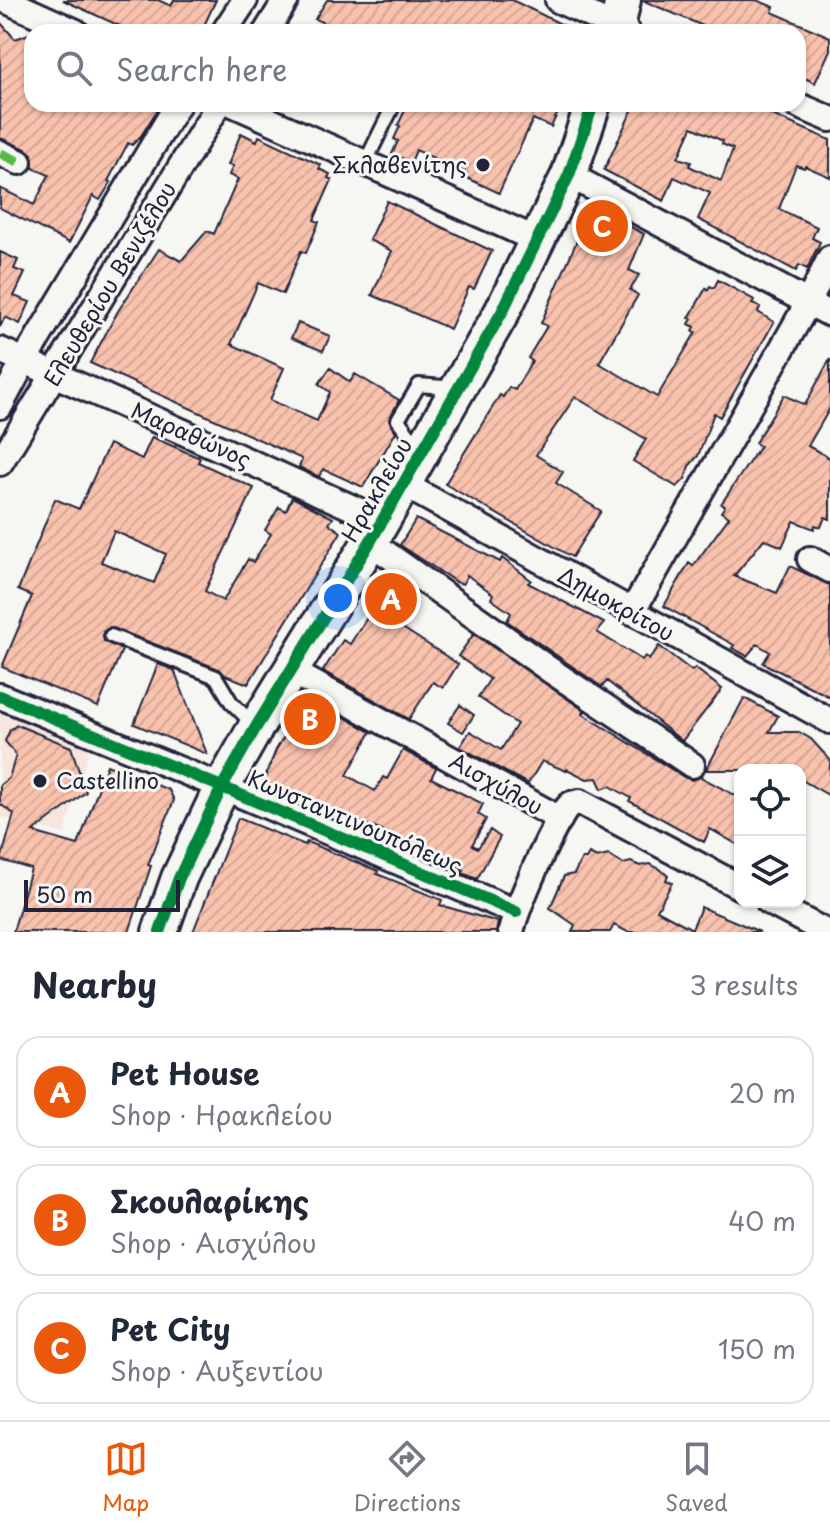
<!DOCTYPE html>
<meta charset="utf-8">
<style>
:root{--surface:#fff;--page:#f6f6f7;--text:#1f2937;--muted:#747a83;--line:#e0e1e3;--accent:#ea580c}
body{margin:0;font-family:"Playpen Sans",sans-serif;background:var(--page);color:var(--text)}
.controls{position:absolute;right:24px;bottom:24px;display:grid;overflow:hidden;border-radius:16px;box-shadow:0 2px 6px #0004}
.controls button{width:72px;height:72px;display:grid;place-items:center;padding:0;border:0;border-bottom:2px solid var(--line);background:var(--surface);color:var(--text);font:40px sans-serif}
.scale{position:absolute;left:24px;bottom:20px;width:156px;box-sizing:border-box;padding-left:8px;border:4px solid #22223b;border-top:0;font-size:22px;line-height:28px;white-space:nowrap;color:#22223b;-webkit-text-stroke:6px #f6f6f2;paint-order:stroke}
.you{position:absolute;left:338px;top:598px;width:28px;height:28px;margin:-20px;border:6px solid #fff;border-radius:50%;background:#1a73e8;box-shadow:0 0 0 12px #1a73e833}
.badge{display:grid;place-items:center;width:52px;height:52px;border-radius:50%;background:var(--accent);color:#fff;font-size:26px;font-weight:700}
.pin{position:absolute;translate:-50% -50%;border:4px solid #fff;box-shadow:0 2px 8px #0006}
.list{margin:0;padding:0;list-style:none}
h2{display:flex;justify-content:space-between;align-items:center;height:104px;margin:0;padding:0 32px;font-size:34px}
h2 small{font-size:26px;font-weight:400;color:var(--muted)}
.list li{display:grid;grid-template-columns:52px 1fr auto;gap:24px;align-items:center;box-sizing:border-box;height:112px;margin:0 16px 16px;padding:0 16px;border:2px solid var(--line);border-radius:24px}
.list b{display:block;font-size:30px;white-space:nowrap}
.list p{margin:0;font-size:26px;white-space:nowrap;color:var(--muted)}
.list em{font-size:26px;font-style:normal;color:var(--muted)}
.icon{flex:none;width:44px;height:44px;fill:none;stroke:currentColor;stroke-width:2;stroke-linecap:round;stroke-linejoin:round}
.map{position:relative;flex:none;width:830px;height:932px;overflow:hidden}
.search{position:absolute;background:var(--surface);box-shadow:0 2px 6px #0004;left:24px;right:24px;top:24px;height:88px;display:flex;align-items:center;gap:20px;box-sizing:border-box;padding:0 28px;border-radius:24px;color:var(--muted);font-size:30px}
.sheet{height:488px;background:var(--surface)}
nav{display:flex;justify-content:space-around;align-items:center;box-sizing:border-box;height:112px;border-top:2px solid var(--line);background:var(--surface);font-size:22px;color:var(--muted)}
nav a{display:grid;justify-items:center;gap:4px}
nav .on{color:var(--accent)}
.map>svg:first-child{display:block}
.built{fill:#f7e6dd}
.building{fill:url(#building-hatch);stroke:#22223b;stroke-width:2;fill-rule:evenodd}
.lines{fill:none;stroke-linecap:round;stroke-linejoin:round}
.lane-casing{stroke:#22223b;stroke-width:18}
.street-casing{stroke:#22223b;stroke-width:30}
.secondary-casing{stroke:#22223b;stroke-width:40}
.lane{stroke:#f6f6f2;stroke-width:12}
.street{stroke:#f6f6f2;stroke-width:24}
.secondary{stroke:#f6f6f2;stroke-width:34}
.quiet{stroke:#58b947;stroke-width:10;stroke-dasharray:20 10;stroke-linecap:butt}
.cycleway-casing{stroke:#f6f6f2;stroke-width:17}
.cycleway{stroke:#00873e;stroke-width:12}
.poi-dot{fill:#22223b;stroke:#f6f6f2;stroke-width:3}
.labels{text-anchor:middle;stroke-width:6;stroke-linejoin:round;paint-order:stroke}
.poi-label{font-size:22px;fill:#22223b;stroke:#f6f6f2;text-anchor:end}
.street-label{font-size:22px;fill:#22223b;stroke:#f6f6f2}
</style>
<div class="map">
<svg width="830" height="932" viewBox="0 0 830 932">
<defs>
<pattern id="building-hatch" width="6" height="6" patternUnits="userSpaceOnUse" patternTransform="scale(2)"><rect width="6" height="6" fill="#f9c2ad"/><path d="M-1 1l2-2M0 6l6-6M5 7l2-2" fill="none" stroke="#d5a696"/></pattern>
</defs>
<rect width="100%" height="100%" fill="#f6f6f2"/>
<filter id="ink" filterUnits="userSpaceOnUse"><feTurbulence type="fractalNoise" baseFrequency=".0125" numOctaves="2"/><feDisplacementMap in="SourceGraphic" scale="16" xChannelSelector="R" yChannelSelector="G"/><feConvolveMatrix kernelMatrix="1 2 1 2 8 2 1 2 1" color-interpolation-filters="sRGB"/></filter>
<g filter="url(#ink)">
<path class="built" d="M0,708L90,745L65,834L0,817Z"/>
<path class="building" d="M63,0H158L171,6L174,0H216L201,32H133Z
M327,0H512L577,32H343L315,19Z
M642,0H756L774,7L772,12L830,37V50L815,83L798,75V32H717Z
M0,22L15,39L32,33V104H161L141,136L132,145L128,143L108,181L111,182L100,200L93,196L69,243L0,208V188L34,205L49,175L33,168L32,154L26,149L0,138Z
M408,104H562L551,127L533,119L499,193L465,177L467,173L416,150L411,162L392,154L398,141L394,139L400,126L398,125Z
M635,104H747L830,140V177L805,166L804,168L796,165L779,209L817,227L812,238L820,242L807,269L799,265L796,271L698,219L710,193L674,177L664,201L604,170ZM692,127L723,141L722,144L733,149L721,181L689,166L691,162L678,158Z
M241,133L257,141L259,136L321,165L319,169L330,174L328,178L332,180L314,220L319,222L306,253L301,251L283,294L258,283L231,344L284,368L270,400L317,421L330,392L319,384L330,368L350,382L355,374L399,400L389,420L396,432L363,487L323,469L319,477L299,467L302,460L300,458L90,363L118,311L159,249L181,261L207,231L214,234L238,179L229,175L233,166L228,165Z
M387,201L492,251L474,289L469,287L450,329L372,295L392,251L369,240Z
M592,206L644,234L629,270L639,275L630,290L638,295L599,363L657,397L696,332L693,331L695,327L689,324L692,319L689,318L706,288L708,290L710,286L714,288L718,280L754,300L752,304L760,307L758,312L774,322L720,417L714,413L698,456L689,466L685,479L677,487L633,461L646,439L575,397L536,455L563,472L556,483L601,511L572,557L445,484L500,395L503,397L509,387L515,390L532,361L528,358L547,326L541,323Z
M0,252L18,260L14,269L25,273L14,296L30,302L20,324L5,317L0,327Z
M298,323L330,336L323,351L291,338Z
M830,359V408L808,446L830,458V519L825,517L821,527L815,525L814,529L794,521L782,547L764,539L734,576L777,593L790,566L830,585V697L763,663L770,652L757,644L747,656L732,648L734,645L664,606L689,563L693,566L729,517L721,512L725,506L721,504L760,446L755,443L784,395L805,405Z
M152,437L200,458L198,462L254,488L205,591L223,601L248,559L253,562L271,534L265,530L279,507L286,511L292,497L333,518L329,524L341,532L248,684L225,675L219,669L110,627L103,632L104,641L122,650L98,707L2,667L32,596L18,590L55,499L79,509L109,444L142,459ZM114,531L166,554L154,583L101,562Z
M416,519L500,562L502,558L531,580L528,583L604,623L597,632L642,660L645,656L649,660L659,646L692,671L695,668L722,689L682,741L607,681L602,687L507,621L511,613L491,599L493,594L467,575L463,584L456,582L400,545Z
M384,570L415,592L395,623L458,664L443,688L433,682L409,719L323,671L343,640L350,644L376,604L370,601L375,594L371,592Z
M474,634L585,711L583,714L684,777L692,780L701,777L740,798V846L710,829L704,842L629,801L631,798L610,786L602,789L597,778L587,779L567,769L566,771L542,761L528,784L460,747L470,731L501,750L517,724L478,697L490,679L458,656Z
M158,664L174,670L207,754L134,724Z
M308,697L371,732L347,775L375,791L383,777L387,779L403,750L436,768L431,778L483,804L478,814L486,819L472,845L478,848L490,830L500,837L477,879L462,873L464,870L428,850L426,853L404,840L263,782L276,750Z
M744,698L778,716L769,732H799L811,739L830,760V796L800,779V770H706Z
M460,705L474,715L463,732L448,723Z
M17,725L71,747L86,792L33,832L78,845L107,765L169,790L174,800L148,865L151,866L129,932H13L31,869L1,860L14,814L0,804V785L9,778L16,755L5,741L10,730Z
M238,818L305,845L307,842L378,871L377,874L442,900L440,905L498,922L496,932H193Z
M589,854L597,858L608,855L623,864L631,862L640,866L650,864L660,869L668,876L666,880L672,883L657,910L692,929L701,907L760,932H628L614,925L610,932H572L575,925L550,908L564,876L574,874L582,859H586Z"/>
<g class="lines">
<g class="lane-casing">
<path id="lane" d="M365,163L394,104
M420,449L398,420L419,385L455,388
M111,636L216,677L231,702L254,725"/>
</g>
<g class="street-casing">
<path id="street" d="M5,0L76,32
M558,0L627,32
M224,32L245,0
M266,32L286,0
M233,104L537,240
M795,104L830,119
M0,153L19,162
M569,175L830,314
M0,350L382,521
M0,406L24,361L178,104
M0,463L219,104
M403,484L830,721
M370,542L550,670L692,765
M810,559L830,570
M632,612L808,303L830,258
M291,671L560,819
M0,696L222,787L516,912
M769,902L826,932
M511,932C516,909 555,817 571,804L580,802L740,887"/>
</g>
<g class="secondary-casing">
<path id="secondary" d="M616,32L623,0
M160,932L179,878L222,787L256,727L370,542L502,312L569,175L593,104"/>
</g>
<use href="#lane" class="lane"/>
<use href="#street" class="street"/>
<use href="#secondary" class="secondary"/>
<path class="quiet" d="M0,153L19,162"/>
<g class="cycleway-casing">
<path id="cycleway" d="M0,696L222,787L516,912
M160,932L179,878L222,787L256,727L370,542L502,312L569,175L593,104"/>
</g>
<use href="#cycleway" class="cycleway"/>
</g>
</g>
<g class="poi-dot">
<circle cx="483" cy="165" r="8"/>
<circle cx="40" cy="781" r="8"/>
</g>
<g class="labels">
<g class="poi-label">
<text x="467" y="173">Σκλαβενίτης</text>
<text x="56" y="789" text-anchor="start">Castellino</text>
</g>
<g class="street-label">
<text transform="translate(110 284) rotate(-59)" y="8">Ελευθερίου Βενιζέλου</text>
<text transform="translate(191 435) rotate(24)" y="8">Μαραθώνος</text>
<text transform="translate(377 490) rotate(-60)" y="8">Ηρακλείου</text>
<text transform="translate(616 604) rotate(29)" y="8">Δημοκρίτου</text>
<text transform="translate(496 784) rotate(29)" y="8">Αισχύλου</text>
<text transform="translate(355 822) rotate(23)" y="8">Κωνσταντινουπόλεως</text>
</g>
</g>
</svg>
<div class="controls">
<button><svg class="icon" aria-label="locate" viewBox="0 0 24 24"><circle cx="12" cy="12" r="6"/><path d="M12 2v4M12 18v4M2 12h4M18 12h4"/></svg></button>
<button><svg class="icon" aria-label="layers" viewBox="0 0 24 24"><path d="M12 4l9 5-9 5-9-5zM3 14l9 5 9-5"/></svg></button>
</div>
<div class="scale">50 m</div>
<div class="you"></div>
<div class="pin badge" style="left:391px;top:599px">A</div>
<div class="pin badge" style="left:310px;top:719px">B</div>
<div class="pin badge" style="left:602px;top:226px">C</div>
<div class="search"><svg class="icon" aria-label="search" viewBox="0 0 24 24"><circle cx="10" cy="10" r="6"/><path d="M15 15l6 6"/></svg>Search here</div>
</div>
<section class="sheet">
<h2>Nearby<small>3 results</small></h2>
<ul class="list">
<li><span class="badge">A</span><div><b>Pet House</b><p>Shop · Ηρακλείου</p></div><em>20 m</em></li>
<li><span class="badge">B</span><div><b>Σκουλαρίκης</b><p>Shop · Αισχύλου</p></div><em>40 m</em></li>
<li><span class="badge">C</span><div><b>Pet City</b><p>Shop · Αυξεντίου</p></div><em>150 m</em></li>
</ul>
</section>
<nav>
<a class="on"><svg class="icon" aria-label="map" viewBox="0 0 24 24"><path d="M3 6l6-2 6 2 6-2v14l-6 2-6-2-6 2zM9 4v14M15 6v14"/></svg>Map</a>
<a><svg class="icon" aria-label="directions" viewBox="0 0 24 24"><path d="M12 3l9 9-9 9-9-9zM9 14v-3h6M13 9l2 2-2 2"/></svg>Directions</a>
<a><svg class="icon" aria-label="saved" viewBox="0 0 24 24"><path d="M7 4h10v16l-5-4-5 4z"/></svg>Saved</a>
</nav>
